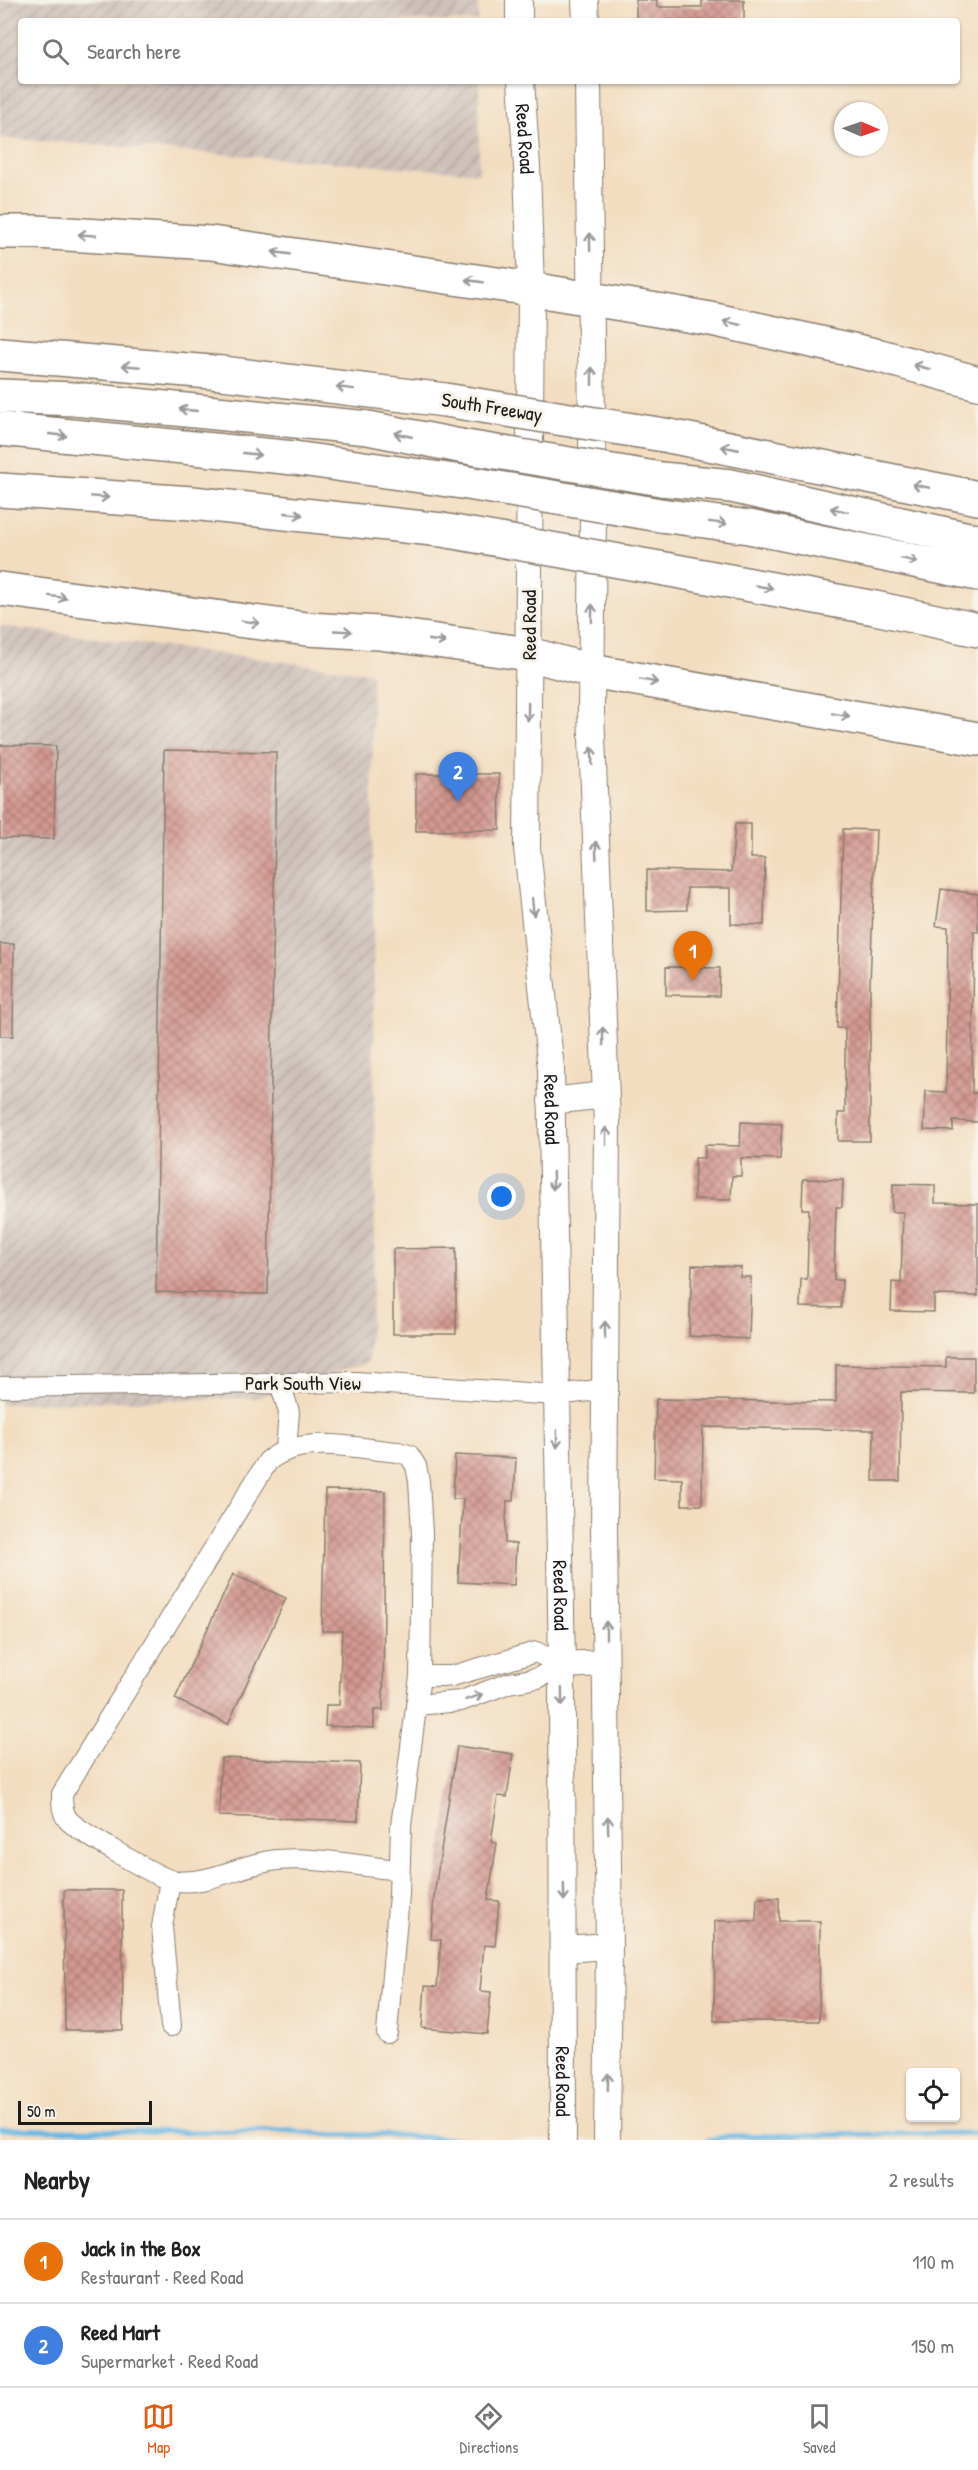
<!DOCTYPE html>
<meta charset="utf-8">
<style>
:root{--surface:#fff;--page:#f2f2f2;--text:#222;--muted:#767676;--line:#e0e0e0;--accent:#ea580c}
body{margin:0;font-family:"Patrick Hand",sans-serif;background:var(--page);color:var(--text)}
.controls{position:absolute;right:18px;bottom:18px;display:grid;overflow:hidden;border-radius:6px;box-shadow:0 2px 4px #0004}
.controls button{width:54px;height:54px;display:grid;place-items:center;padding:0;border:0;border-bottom:2px solid var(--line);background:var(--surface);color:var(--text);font:30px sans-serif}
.compass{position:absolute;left:834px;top:102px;width:54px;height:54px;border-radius:50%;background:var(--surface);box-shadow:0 2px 4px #0004;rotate:92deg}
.scale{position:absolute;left:18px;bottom:15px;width:134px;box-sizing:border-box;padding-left:6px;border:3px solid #1c1c1c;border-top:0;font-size:16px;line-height:21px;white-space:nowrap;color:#1c1c1c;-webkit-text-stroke:4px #f7f3e8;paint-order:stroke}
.you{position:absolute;left:502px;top:1197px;width:21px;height:21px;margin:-15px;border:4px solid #fff;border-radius:50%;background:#1a73e8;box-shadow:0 0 0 9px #1a73e833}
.badge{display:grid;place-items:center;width:39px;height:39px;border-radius:50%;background:var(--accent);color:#fff;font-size:20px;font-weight:700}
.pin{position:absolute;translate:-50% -50px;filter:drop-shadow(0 2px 3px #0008)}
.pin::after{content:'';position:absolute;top:32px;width:21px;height:18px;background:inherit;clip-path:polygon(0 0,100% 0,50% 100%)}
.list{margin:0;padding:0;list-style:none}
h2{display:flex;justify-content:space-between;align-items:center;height:78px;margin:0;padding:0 24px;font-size:26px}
h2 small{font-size:20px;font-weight:400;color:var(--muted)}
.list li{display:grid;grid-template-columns:39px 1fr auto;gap:18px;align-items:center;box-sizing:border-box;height:84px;padding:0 24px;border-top:2px solid var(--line)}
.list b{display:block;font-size:22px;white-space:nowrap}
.list p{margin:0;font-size:20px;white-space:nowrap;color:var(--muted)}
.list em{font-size:20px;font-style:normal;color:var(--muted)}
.icon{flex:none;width:33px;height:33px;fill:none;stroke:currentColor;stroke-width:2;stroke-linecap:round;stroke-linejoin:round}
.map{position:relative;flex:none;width:978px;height:2140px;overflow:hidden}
.search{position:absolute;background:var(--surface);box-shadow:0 2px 4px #0004;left:18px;right:18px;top:18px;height:66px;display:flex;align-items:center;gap:15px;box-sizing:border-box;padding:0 21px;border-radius:6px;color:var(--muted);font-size:22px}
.sheet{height:246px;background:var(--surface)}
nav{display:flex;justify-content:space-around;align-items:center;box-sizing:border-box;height:84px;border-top:2px solid var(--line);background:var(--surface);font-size:16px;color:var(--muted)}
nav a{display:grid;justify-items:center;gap:3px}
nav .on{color:var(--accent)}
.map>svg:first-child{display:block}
.industrial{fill:url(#industrial-furrows)}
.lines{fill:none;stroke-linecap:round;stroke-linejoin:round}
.stream{stroke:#6ab8e4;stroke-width:5}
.building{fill:url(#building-cross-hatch)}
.minor-casing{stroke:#887c6e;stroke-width:22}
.tertiary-casing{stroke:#887c6e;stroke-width:28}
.motorway-casing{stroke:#887c6e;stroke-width:36}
.minor{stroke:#fff;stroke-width:20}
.tertiary{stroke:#fff;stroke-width:26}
.motorway{stroke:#fff;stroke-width:33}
.motorway-bridge-casing{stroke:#887c6e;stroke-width:36;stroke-linecap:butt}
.motorway-bridge{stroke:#fff;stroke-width:33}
.oneway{stroke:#999}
.labels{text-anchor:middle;stroke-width:6;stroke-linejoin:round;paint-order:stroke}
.street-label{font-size:20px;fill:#1c1c1c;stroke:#f7f3e8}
</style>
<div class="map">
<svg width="978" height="2140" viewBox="0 0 978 2140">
<defs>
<pattern id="industrial-furrows" width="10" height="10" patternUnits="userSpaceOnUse" patternTransform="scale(1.5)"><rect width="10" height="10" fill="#cec1ba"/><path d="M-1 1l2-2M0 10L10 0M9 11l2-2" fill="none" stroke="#b0a59f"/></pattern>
<pattern id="building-cross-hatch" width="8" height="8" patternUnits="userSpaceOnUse" patternTransform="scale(1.5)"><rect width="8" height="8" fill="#d49992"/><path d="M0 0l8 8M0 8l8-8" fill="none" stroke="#ab7c76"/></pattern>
</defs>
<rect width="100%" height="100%" fill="#f7f3e8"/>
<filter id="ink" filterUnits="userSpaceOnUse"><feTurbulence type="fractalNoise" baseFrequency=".0167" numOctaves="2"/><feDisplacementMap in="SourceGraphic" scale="12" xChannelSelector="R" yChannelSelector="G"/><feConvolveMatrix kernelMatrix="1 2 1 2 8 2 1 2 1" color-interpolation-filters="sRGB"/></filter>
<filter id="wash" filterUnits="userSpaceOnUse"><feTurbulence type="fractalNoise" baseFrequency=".008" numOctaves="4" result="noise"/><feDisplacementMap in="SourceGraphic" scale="24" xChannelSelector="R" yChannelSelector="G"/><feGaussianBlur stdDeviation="1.35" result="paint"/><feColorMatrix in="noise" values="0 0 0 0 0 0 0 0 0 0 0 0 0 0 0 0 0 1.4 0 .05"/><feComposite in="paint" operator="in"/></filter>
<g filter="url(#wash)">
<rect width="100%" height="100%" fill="#f3ddc0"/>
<path class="industrial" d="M0,0H478V21H21V81H479V173L0,138Z
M0,626L372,673L375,1243L368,1362L257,1398L0,1404Z"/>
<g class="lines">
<path class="stream" d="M0,2129L197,2132L282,2130L333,2135H394L469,2140
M708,2140L729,2136L978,2133"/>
</g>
<g id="blocks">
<path class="building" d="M636,0H657V7H702V0H744V21H636Z
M0,745L56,746L54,839L0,838Z
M164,750L276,752L268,1294L156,1292Z
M416,774H499L500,830L416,831Z
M735,824H751V858H765L764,925L731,924V888H687V910L647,911V870L731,872Z
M843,829L876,830L870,984V1141H838V1113H845V1028H837Z
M941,889L978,894V932L974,931L972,1093H978V1122L953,1121V1131L924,1130L926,1091L946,1092L948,927L936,926Z
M0,944H14L13,1036H0Z
M666,967L720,968L719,996L666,995Z
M741,1122L782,1124L780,1159L741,1158V1176H732L731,1200L694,1199L695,1158H705V1145L740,1146Z
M803,1179L843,1180L842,1207H836L834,1280H842L841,1308L800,1307L801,1279H807L809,1209H802Z
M893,1184L935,1185V1203L978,1204V1296L934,1295V1312L891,1311L892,1282L901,1283L903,1212H892Z
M456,1248V1334H393V1249Z
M692,1265L741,1267L740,1277H751L749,1339L689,1336Z
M946,1357H974V1393L901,1392L900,1481H873L874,1430L703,1427L702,1505H682V1479L654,1478L656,1399L836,1402V1365L946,1367Z
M455,1455L516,1458L514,1501H507L505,1543L516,1544L514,1585L458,1582L463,1499H453Z
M325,1490L385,1491L383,1710H374V1728L325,1726L326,1705H339L342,1631H322Z
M233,1574L286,1598L228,1724L175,1699Z
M457,1746L513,1754L507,1797L498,1796L491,1842L497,1843L488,1900L499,1901L495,1946L484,1945L480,1991L491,1992L487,2034L422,2028L425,1986L437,1987L441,1940L431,1939L434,1896Z
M221,1758L360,1763L358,1821L219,1816Z
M64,1890H122L123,2030H65Z
M757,1898H779V1921H820L819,2021H714L715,1921H756Z"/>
</g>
</g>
<g filter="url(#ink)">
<use href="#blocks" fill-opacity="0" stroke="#887c6e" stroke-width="1.5"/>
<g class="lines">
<g class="minor-casing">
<path id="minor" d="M280,1383L289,1412L286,1449
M0,1387L356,1382L557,1395L605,1389
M420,1676H452L536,1652L562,1665
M416,1705L461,1701L509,1683L538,1678L562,1665
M170,1880L162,1927L171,2026
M387,2033L399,1895L401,1826L420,1676L422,1533L419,1481L416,1466L409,1455L398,1452C357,1449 302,1433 268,1461L62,1794C62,1803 62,1813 68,1820C78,1831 157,1877 171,1880C205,1887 237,1866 270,1861C305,1855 361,1866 398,1870"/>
</g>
<g class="tertiary-casing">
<g id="tertiary">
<path d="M585,0L586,21"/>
<path d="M519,21V0"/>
<path id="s1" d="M521,81L527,167L531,289L527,848L551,1069L562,1665L563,2140"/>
<path d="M588,81L593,514L591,711L607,1124L604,1529L609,1946L607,2140"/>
<path d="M551,1101L605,1095"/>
<path d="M562,1665L605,1663"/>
<path d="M564,1949L609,1946"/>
</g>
</g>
<g class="motorway-casing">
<path id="motorway" d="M0,232H36L211,243L531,289L711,319L880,356L978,383
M0,354L222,373L445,400
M0,396L74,399L368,428L460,446
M0,429L294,458L462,482
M664,435L978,498
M661,479L731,486L978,541
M0,490L192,503L442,530
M660,515L749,527L978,574
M665,569L875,608L978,630
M0,589L307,629L379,633L529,654L591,671L978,739"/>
</g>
<use href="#minor" class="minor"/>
<use href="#tertiary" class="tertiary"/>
<use href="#motorway" class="motorway"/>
<g class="motorway-bridge-casing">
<path id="motorway-bridge" d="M445,400L664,435
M460,446L661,479
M462,482L660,515
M442,530L665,569"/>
</g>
<use href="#motorway-bridge" class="motorway-bridge"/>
</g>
<defs><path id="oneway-shaft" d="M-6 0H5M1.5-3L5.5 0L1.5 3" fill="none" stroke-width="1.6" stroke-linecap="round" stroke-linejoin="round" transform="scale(1.5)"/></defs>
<g class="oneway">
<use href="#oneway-shaft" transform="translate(87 235) rotate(-176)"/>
<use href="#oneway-shaft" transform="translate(590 242) rotate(-91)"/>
<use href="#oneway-shaft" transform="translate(281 253) rotate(-172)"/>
<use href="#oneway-shaft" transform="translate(474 281) rotate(-172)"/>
<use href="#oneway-shaft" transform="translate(732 323) rotate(-168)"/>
<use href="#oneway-shaft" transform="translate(131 366) rotate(-175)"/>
<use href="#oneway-shaft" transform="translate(922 367) rotate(-164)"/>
<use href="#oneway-shaft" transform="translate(592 376) rotate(-90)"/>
<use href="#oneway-shaft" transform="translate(345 388) rotate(-173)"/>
<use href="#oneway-shaft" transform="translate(188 410) rotate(-174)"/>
<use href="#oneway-shaft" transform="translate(58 435) rotate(6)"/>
<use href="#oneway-shaft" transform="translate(403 435) rotate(-169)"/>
<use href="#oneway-shaft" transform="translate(730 448) rotate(-169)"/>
<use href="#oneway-shaft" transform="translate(252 454) rotate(6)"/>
<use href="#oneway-shaft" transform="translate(921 486) rotate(-168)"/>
<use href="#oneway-shaft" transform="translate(100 497) rotate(4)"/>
<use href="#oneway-shaft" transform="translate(839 510) rotate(-168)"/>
<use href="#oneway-shaft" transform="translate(294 514) rotate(6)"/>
<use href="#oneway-shaft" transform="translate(718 523) rotate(7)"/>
<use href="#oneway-shaft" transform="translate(909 560) rotate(12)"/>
<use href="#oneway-shaft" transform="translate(764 587) rotate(10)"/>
<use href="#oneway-shaft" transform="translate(58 597) rotate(7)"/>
<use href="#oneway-shaft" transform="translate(592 613) rotate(-89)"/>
<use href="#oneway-shaft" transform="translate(251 622) rotate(7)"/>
<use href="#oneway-shaft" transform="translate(343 631) rotate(3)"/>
<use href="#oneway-shaft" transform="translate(437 641) rotate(8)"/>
<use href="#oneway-shaft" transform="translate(649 681) rotate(10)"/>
<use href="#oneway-shaft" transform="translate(528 712) rotate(91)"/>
<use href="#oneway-shaft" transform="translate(841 715) rotate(10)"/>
<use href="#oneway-shaft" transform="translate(592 756) rotate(-92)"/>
<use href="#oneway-shaft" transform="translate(596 850) rotate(-92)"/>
<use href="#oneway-shaft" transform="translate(533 907) rotate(84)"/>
<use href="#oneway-shaft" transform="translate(603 1036) rotate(-92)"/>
<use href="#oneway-shaft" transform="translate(606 1136) rotate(-90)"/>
<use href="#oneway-shaft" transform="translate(553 1181) rotate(89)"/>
<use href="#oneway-shaft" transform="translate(605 1330) rotate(-90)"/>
<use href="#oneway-shaft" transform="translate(557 1439) rotate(89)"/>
<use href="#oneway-shaft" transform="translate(606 1630) rotate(-90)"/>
<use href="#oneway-shaft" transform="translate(474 1697) rotate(-19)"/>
<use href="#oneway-shaft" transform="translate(562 1697) rotate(89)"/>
<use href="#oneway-shaft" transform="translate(608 1825) rotate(-91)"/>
<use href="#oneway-shaft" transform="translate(564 1892) rotate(89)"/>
<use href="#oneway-shaft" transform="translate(608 2082) rotate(-89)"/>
</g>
</g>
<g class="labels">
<g class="street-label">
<text dy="7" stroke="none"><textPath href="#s1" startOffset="58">Reed Road</textPath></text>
<text transform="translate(492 407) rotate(9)" y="7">South Freeway</text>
<text transform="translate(529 625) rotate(-90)" y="7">Reed Road</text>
<text dy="7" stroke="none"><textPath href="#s1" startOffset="1030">Reed Road</textPath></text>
<text x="303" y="1390">Park South View</text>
<text dy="7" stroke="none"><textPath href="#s1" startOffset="1516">Reed Road</textPath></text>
<text dy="7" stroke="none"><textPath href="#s1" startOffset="2002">Reed Road</textPath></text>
</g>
</g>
</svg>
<div class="controls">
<button><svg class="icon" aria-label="locate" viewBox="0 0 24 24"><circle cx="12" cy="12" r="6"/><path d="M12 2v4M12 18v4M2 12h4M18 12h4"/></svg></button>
</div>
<svg class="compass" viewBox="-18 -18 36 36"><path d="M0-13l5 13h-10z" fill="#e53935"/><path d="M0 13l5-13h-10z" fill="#767676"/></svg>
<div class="scale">50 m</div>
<div class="you"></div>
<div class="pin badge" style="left:693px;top:981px;background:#e8710a">1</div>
<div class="pin badge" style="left:458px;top:802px;background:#3f7fe0">2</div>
<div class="search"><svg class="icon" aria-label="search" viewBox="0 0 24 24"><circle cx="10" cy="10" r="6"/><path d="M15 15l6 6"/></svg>Search here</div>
</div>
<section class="sheet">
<h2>Nearby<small>2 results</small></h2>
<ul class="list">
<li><span class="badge" style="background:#e8710a">1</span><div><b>Jack in the Box</b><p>Restaurant · Reed Road</p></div><em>110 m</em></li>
<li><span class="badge" style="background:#3f7fe0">2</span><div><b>Reed Mart</b><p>Supermarket · Reed Road</p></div><em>150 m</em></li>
</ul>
</section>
<nav>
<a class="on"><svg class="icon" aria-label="map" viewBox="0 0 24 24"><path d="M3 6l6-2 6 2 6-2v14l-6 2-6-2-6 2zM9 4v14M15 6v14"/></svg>Map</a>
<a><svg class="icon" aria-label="directions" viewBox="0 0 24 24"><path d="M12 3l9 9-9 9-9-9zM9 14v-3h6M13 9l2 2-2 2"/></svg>Directions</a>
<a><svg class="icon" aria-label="saved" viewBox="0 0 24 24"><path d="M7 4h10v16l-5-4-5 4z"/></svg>Saved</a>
</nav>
